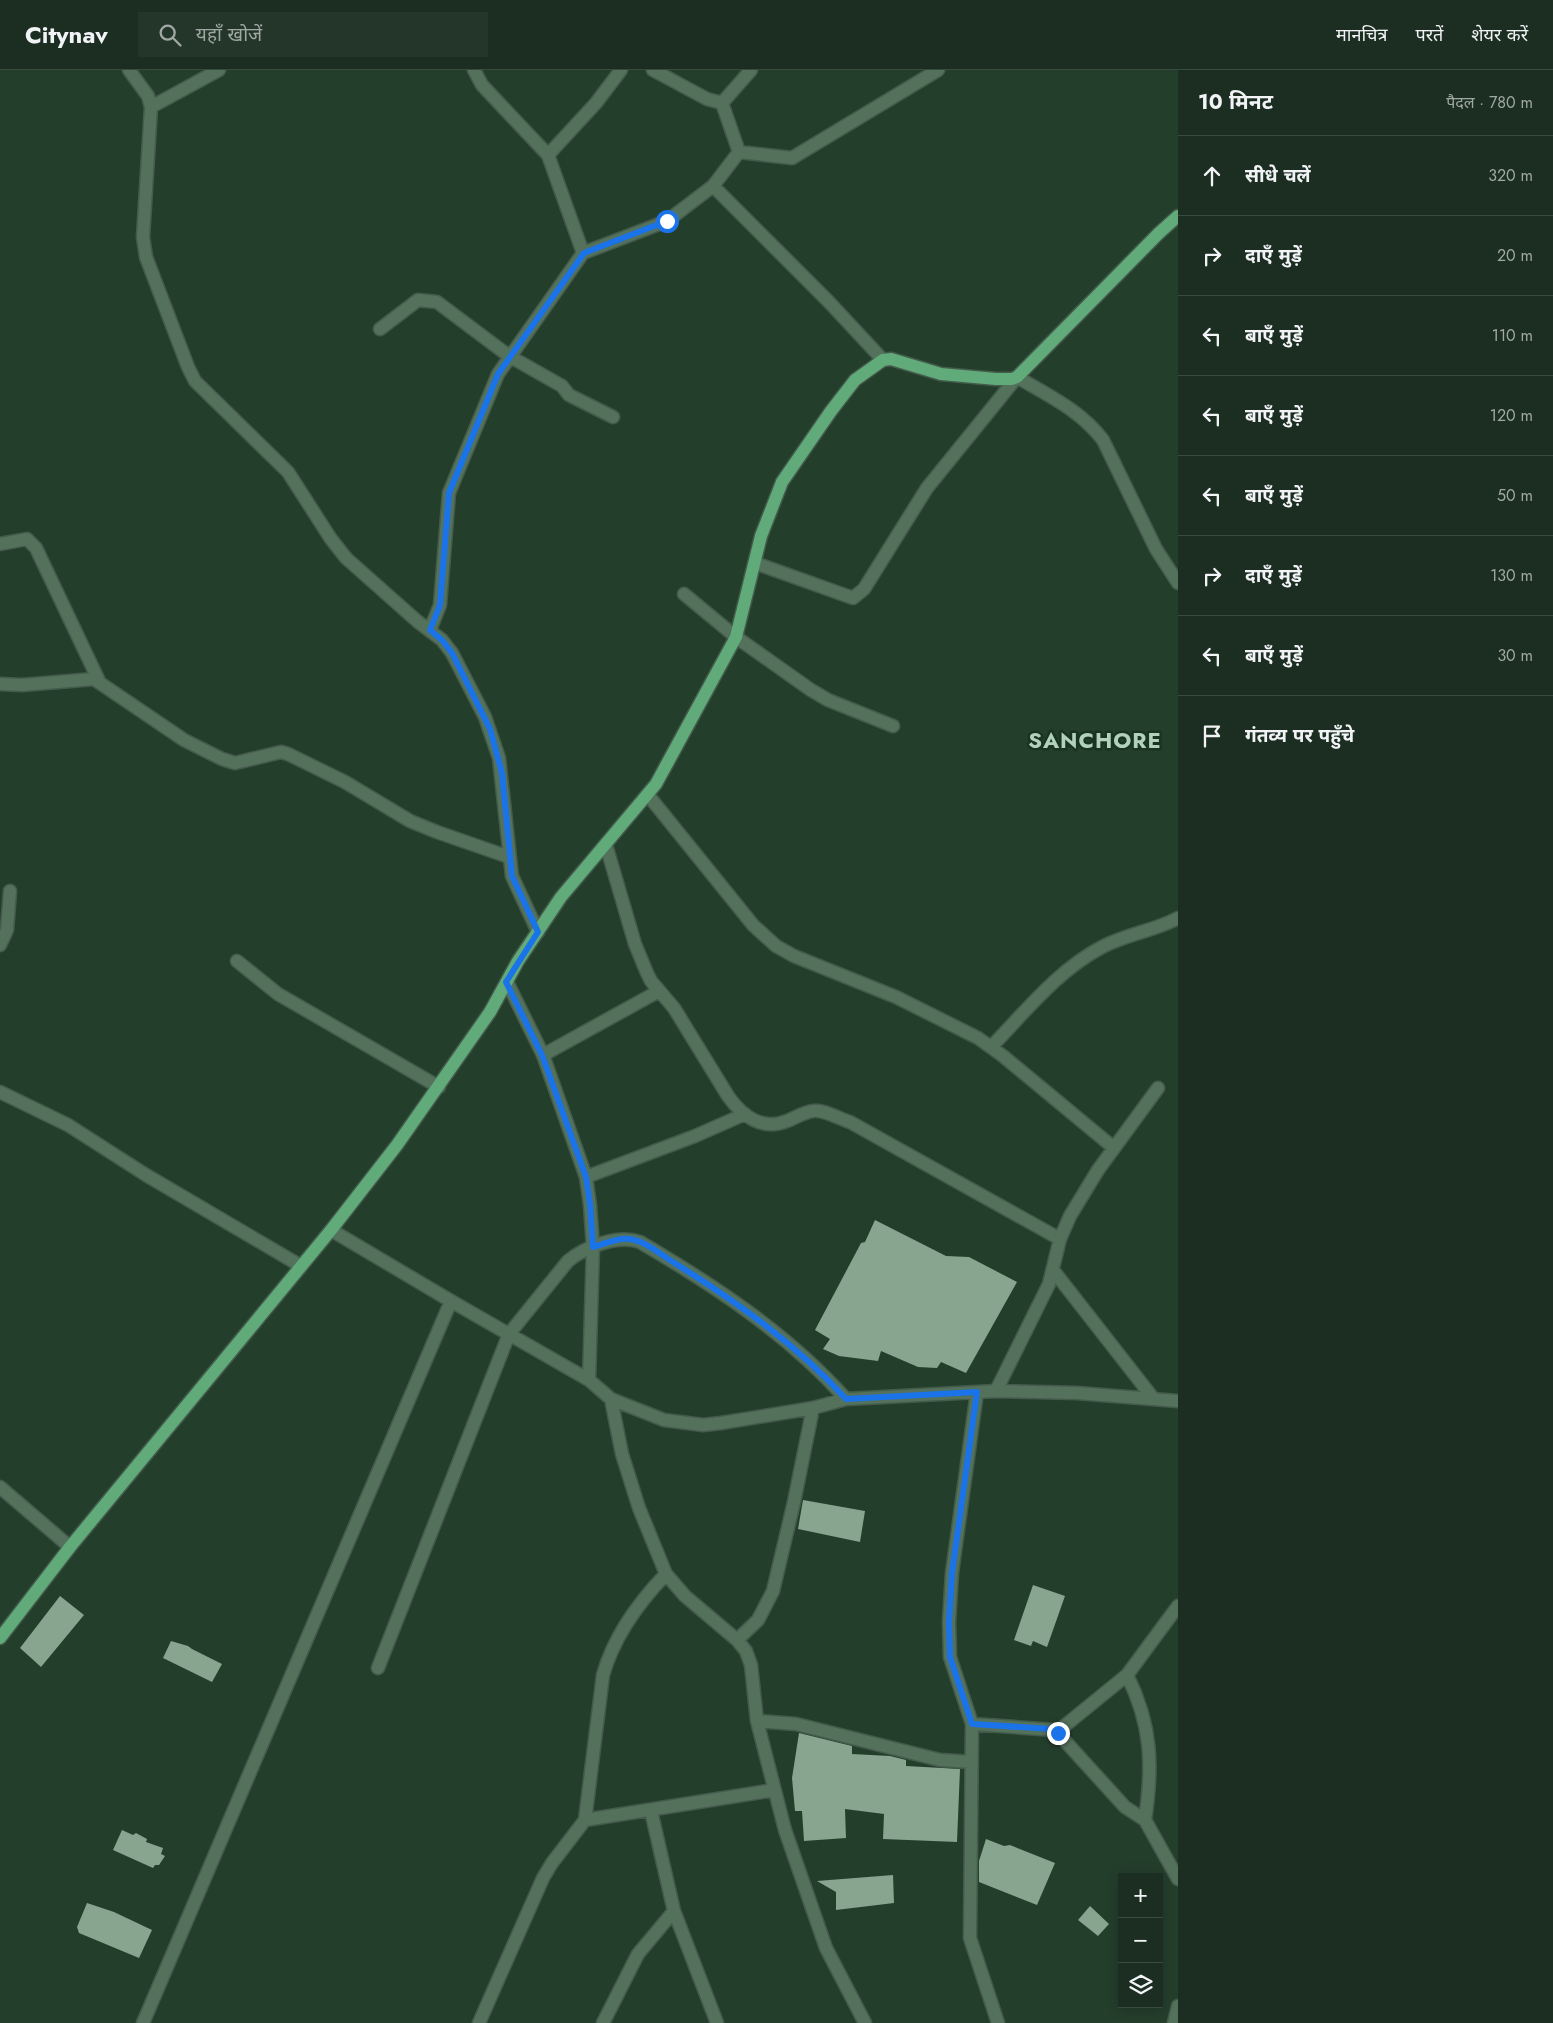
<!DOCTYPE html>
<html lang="hi">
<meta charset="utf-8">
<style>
:root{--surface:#1b2e21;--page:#24362a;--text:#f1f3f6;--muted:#a0a8a5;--line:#394a3f}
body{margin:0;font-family:Jost,"Noto Sans Devanagari",sans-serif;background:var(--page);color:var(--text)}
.controls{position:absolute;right:15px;bottom:15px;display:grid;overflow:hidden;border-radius:0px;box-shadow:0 2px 12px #0003}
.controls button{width:45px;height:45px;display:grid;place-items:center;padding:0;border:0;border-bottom:1px solid var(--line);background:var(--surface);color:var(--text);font:25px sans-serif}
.stop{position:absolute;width:15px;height:15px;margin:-11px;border:4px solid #1a73e8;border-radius:50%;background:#fff}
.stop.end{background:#1a73e8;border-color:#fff;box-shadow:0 1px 5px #0008}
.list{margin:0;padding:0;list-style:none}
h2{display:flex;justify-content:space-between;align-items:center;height:65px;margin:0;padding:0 20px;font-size:21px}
h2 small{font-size:16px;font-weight:400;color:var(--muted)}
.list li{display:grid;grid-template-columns:32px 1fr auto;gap:15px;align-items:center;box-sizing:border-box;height:80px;padding:0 20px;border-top:1px solid var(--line)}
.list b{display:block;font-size:19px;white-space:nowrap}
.list em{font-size:16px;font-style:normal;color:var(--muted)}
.icon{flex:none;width:28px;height:28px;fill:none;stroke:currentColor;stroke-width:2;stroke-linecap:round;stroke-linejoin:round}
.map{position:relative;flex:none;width:1178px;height:1953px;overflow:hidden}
header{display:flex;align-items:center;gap:30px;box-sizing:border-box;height:70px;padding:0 25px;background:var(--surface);border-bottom:1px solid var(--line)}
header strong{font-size:24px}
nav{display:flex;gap:28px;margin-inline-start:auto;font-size:18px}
.search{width:350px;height:45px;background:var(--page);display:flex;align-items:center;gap:12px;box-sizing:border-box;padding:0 18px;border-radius:0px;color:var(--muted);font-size:19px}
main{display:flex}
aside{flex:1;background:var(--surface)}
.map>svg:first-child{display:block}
.building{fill:#87a58f}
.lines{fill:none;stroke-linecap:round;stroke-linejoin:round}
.minor-casing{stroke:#435b4b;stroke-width:15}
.major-casing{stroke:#435b4b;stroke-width:15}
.minor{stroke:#54715c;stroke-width:12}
.major{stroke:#61aa7a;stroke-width:12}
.route{stroke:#1a73e8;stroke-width:6}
.labels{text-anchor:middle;stroke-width:5;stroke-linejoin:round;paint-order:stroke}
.district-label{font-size:22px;font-weight:bold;letter-spacing:1px;fill:#b2d1bb;stroke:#1a3422}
</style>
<header>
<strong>Citynav</strong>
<div class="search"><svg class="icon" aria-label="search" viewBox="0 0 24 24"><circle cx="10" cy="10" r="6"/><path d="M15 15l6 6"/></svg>यहाँ खोजें</div>
<nav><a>मानचित्र</a><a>परतें</a><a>शेयर करें</a></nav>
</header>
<main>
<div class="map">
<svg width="1178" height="1953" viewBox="0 0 1178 1953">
<rect width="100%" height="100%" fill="#243e2c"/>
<path class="building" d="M875,1150L946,1186L969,1187L1017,1212L966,1303L941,1292L937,1298L918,1297L881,1281L878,1291L839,1286L823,1279L830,1269L815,1260L861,1173L865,1172Z
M803,1430L865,1441L860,1472L798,1459Z
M1033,1515L1065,1526L1047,1577L1033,1571L1031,1576L1014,1570Z
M60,1526L84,1545L41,1597L20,1578Z
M171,1571L188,1576L192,1579L222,1594L212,1612L163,1588Z
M799,1663L852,1676V1684L890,1686L906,1690V1696L960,1699L957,1772L883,1769L884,1744L845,1739L846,1768L804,1771L802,1741H795L792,1708Z
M122,1760L133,1765L136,1763L147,1769L146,1772L163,1778L161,1784L165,1786L159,1795H155L153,1798L113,1780Z
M986,1769L1004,1776L1010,1775L1055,1793L1037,1835L979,1812V1791Z
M893,1805L894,1833L836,1840V1822L817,1811Z
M87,1833L114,1842L152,1860L139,1888L79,1863L77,1857Z
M1090,1836L1109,1854L1098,1866L1078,1850Z"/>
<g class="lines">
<g class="minor-casing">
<path id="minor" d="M129,0L148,26L151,37L143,167L146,187L188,297L195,311L288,402L331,469L346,488L417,551L442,570L452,583L485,647L499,688L512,806L538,862
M474,0L482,15L548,85L583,183
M653,0L707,29L722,33
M722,33L739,82
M722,33L751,0
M151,37L219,0
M739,82L792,88L938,0
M548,85L596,33L621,0
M713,116L829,232L883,290
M380,259L418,230L437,232L509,286L562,316L569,325L613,347
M0,474L27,469L36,478L99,611
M755,493L853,528L864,519L927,418L1017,307C1049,326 1080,340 1103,370L1156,479L1178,513
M684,524L736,567L811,620L828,630L893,656
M430,560L440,535L449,423L498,304L583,183L667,151L713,116L739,82
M0,614L22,615L94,609L184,670L222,689L235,693L281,682L288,684L345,712L410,751L437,762L509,787
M648,725L753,855L776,876L794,886L896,927L978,968L1003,986L1114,1078
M606,775L635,874L647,903L651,911L674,938L728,1026C742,1046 762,1061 787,1051C795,1048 804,1042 813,1041C823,1039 840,1049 850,1052L1060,1169
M0,875L7,860L10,821
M237,891L278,924L439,1017
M507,912L543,985L586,1107L590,1135L593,1177L589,1310
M991,977C1025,942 1058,900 1102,877C1126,864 1154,861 1178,848
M543,985L659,921
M0,1022L68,1055L146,1105L301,1196
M586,1107L695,1066L745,1044
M331,1160L451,1231L589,1310L611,1329L664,1350L703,1355L721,1353L813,1338L846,1329L996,1321L1077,1323L1178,1331
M1053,1200L1153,1328
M996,1321L1049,1214L1060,1169L1070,1146L1098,1100L1158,1018
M977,1322L952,1503L949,1552L950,1587L972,1654L970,1868L998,1953
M611,1329L622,1384L639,1438L666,1504L685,1526L737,1570L746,1581L751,1595L757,1651L785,1760L826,1878L865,1953
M0,1417L70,1477
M737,1570L758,1550L773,1521L794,1432L813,1338
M378,1598L509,1264L568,1191C585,1177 618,1164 640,1172C715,1216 788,1264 846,1329
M1127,1605C1152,1655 1153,1696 1145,1750
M757,1651L796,1654L940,1690L971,1692
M972,1654L1055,1660L1125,1737L1145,1750L1178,1809
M1057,1662L1127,1605L1178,1536
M651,1741L674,1841L717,1953
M585,1750L774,1720
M143,1953L451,1231
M479,1953L543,1808L552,1793L585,1750L603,1605C614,1566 639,1532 666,1504
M603,1953L638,1884L674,1841
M1174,1953L1178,1936"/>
</g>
<g class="major-casing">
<path id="major" d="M0,1568L70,1477L331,1160L397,1075L490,942L518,891L561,827L656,714L736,567L761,466L782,412L831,341L855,310L883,290L891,289L941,304L996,309H1012L1017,307L1159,163L1178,146"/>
</g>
<use href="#minor" class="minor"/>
<use href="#major" class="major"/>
</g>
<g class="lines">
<path class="route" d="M667,151L584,183L498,304L449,423L440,535L430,560L442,570L452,583L490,659L502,703L512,806L538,862L506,912L542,985L586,1107L590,1134L593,1177C604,1174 619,1167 630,1169C645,1171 660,1184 673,1192C737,1232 796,1274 846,1329L977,1322L952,1503L949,1552L950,1587L972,1654L1052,1659L1058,1663"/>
</g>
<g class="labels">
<g class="district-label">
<text x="1095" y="678">SANCHORE</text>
</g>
</g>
</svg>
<div class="controls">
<button>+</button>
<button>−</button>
<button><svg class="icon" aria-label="layers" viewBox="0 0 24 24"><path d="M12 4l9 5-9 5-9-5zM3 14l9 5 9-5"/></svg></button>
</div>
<div class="stop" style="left:667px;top:151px"></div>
<div class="stop end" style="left:1058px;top:1663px"></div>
</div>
<aside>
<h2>10 मिनट<small>पैदल · 780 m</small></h2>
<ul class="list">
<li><svg class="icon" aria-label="ahead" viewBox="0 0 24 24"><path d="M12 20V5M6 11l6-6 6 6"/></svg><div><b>सीधे चलें</b></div><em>320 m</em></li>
<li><svg class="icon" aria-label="right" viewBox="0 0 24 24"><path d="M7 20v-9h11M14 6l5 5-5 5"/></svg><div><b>दाएँ मुड़ें</b></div><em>20 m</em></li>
<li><svg class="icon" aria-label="left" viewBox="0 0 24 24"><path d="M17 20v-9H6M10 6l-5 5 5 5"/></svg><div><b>बाएँ मुड़ें</b></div><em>110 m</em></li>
<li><svg class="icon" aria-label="left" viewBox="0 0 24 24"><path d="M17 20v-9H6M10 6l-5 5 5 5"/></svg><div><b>बाएँ मुड़ें</b></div><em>120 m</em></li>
<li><svg class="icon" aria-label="left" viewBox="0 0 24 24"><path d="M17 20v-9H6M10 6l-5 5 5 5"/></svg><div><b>बाएँ मुड़ें</b></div><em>50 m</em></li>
<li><svg class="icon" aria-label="right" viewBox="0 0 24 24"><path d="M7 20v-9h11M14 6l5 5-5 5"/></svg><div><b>दाएँ मुड़ें</b></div><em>130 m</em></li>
<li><svg class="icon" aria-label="left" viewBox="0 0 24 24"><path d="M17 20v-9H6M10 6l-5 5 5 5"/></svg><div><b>बाएँ मुड़ें</b></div><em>30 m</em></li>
<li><svg class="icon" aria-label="arrive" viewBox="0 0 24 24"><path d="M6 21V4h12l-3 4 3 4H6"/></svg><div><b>गंतव्य पर पहुँचे</b></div></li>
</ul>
</aside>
</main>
